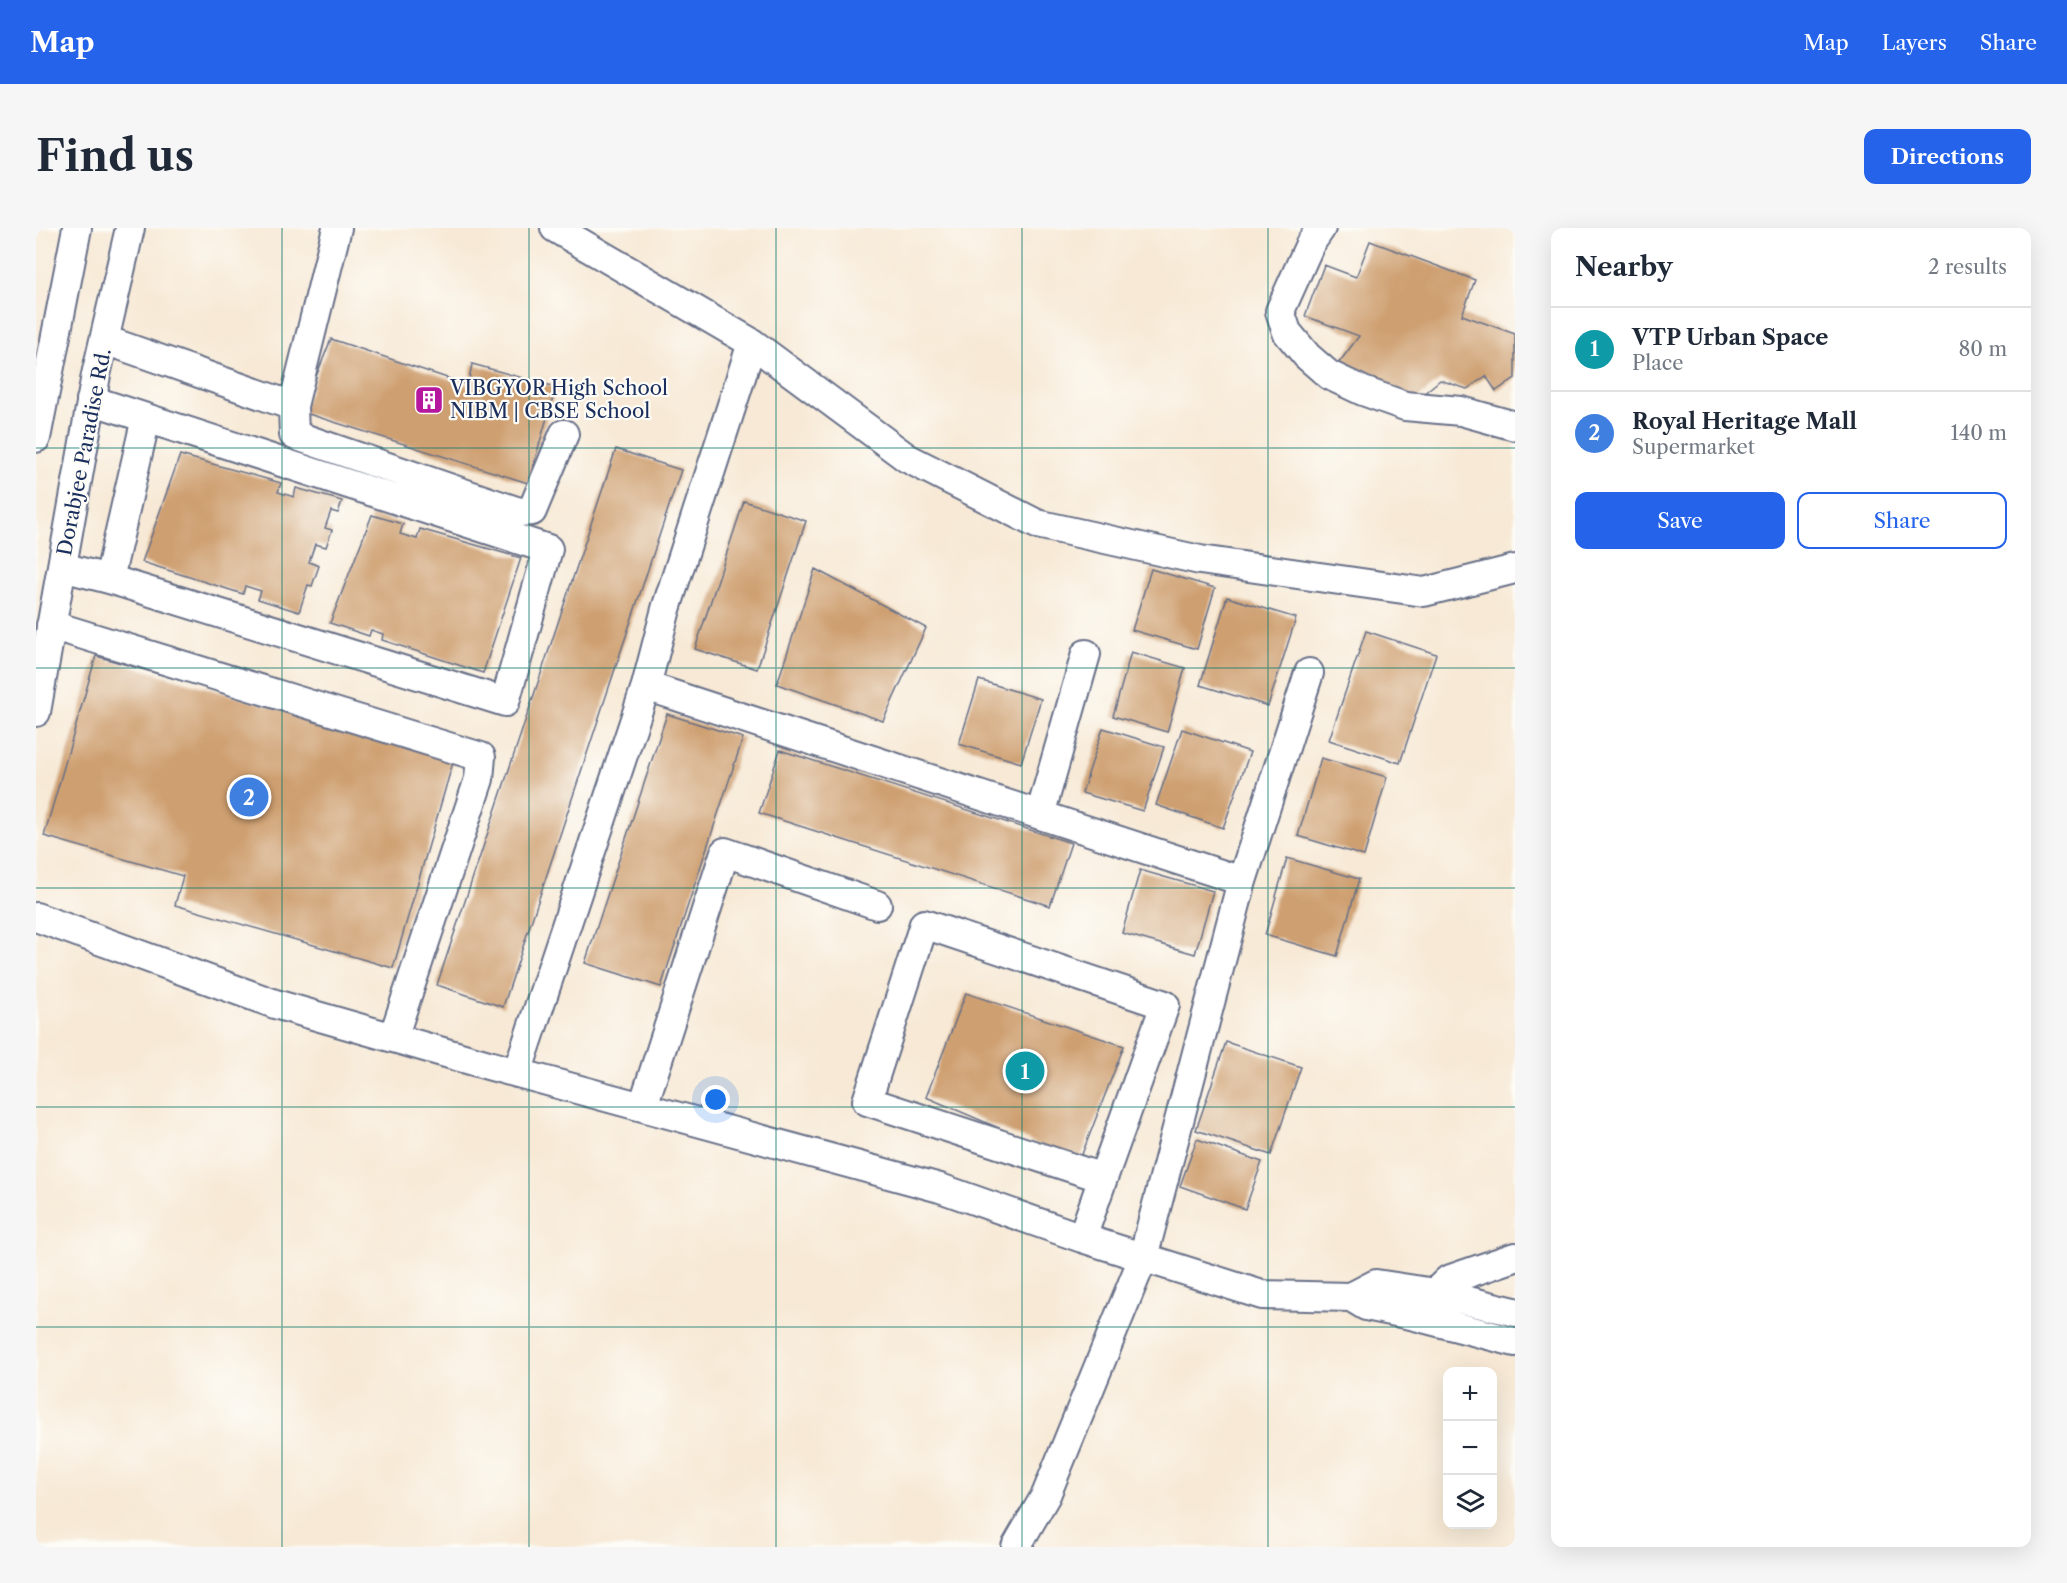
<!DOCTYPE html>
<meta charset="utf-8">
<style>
:root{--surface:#fff;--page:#f6f6f7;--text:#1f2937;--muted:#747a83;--line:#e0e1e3;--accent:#2563eb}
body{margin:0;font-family:"Libre Caslon Text",serif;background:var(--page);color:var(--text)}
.controls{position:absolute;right:18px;bottom:18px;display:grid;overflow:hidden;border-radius:12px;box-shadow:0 6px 24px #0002}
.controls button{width:54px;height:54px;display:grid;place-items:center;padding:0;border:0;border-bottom:2px solid var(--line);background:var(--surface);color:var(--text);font:30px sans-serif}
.you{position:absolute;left:680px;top:872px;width:21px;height:21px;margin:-15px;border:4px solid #fff;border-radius:50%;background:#1a73e8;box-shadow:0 0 0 9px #1a73e833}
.badge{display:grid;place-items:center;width:39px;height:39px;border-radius:50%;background:var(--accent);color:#fff;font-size:20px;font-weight:700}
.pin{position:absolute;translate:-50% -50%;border:3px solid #fff;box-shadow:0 2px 6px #0006}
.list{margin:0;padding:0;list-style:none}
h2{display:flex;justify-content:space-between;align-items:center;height:78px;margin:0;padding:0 24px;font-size:26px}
h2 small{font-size:20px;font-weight:400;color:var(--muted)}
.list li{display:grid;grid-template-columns:39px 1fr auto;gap:18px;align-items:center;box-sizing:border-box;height:84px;padding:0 24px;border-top:2px solid var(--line)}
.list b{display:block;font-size:22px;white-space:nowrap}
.list p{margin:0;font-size:20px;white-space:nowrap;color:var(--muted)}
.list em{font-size:20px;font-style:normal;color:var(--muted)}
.actions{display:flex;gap:12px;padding:18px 24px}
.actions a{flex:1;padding:14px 0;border:2px solid var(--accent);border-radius:12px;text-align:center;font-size:21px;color:var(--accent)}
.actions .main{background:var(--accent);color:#fff}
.icon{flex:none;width:33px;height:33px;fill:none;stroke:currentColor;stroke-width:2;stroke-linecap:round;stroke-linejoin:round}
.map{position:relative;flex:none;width:1479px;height:1319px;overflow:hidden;border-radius:12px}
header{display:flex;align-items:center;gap:36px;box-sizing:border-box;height:84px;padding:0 30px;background:var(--accent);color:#fff}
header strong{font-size:28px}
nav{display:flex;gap:33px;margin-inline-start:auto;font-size:21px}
.intro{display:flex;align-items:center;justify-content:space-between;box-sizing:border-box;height:144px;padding:0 36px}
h1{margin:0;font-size:42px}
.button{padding:15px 27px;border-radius:12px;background:var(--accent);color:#fff;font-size:21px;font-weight:700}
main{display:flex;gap:36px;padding:0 36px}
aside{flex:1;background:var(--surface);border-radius:12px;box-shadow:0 6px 24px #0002}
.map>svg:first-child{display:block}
.building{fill:#ce9f6f}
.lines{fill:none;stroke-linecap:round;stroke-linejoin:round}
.minor-casing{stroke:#687088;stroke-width:32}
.minor{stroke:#fff;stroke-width:28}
.grid{fill:none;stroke:#0f766e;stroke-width:1.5;stroke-opacity:0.55}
.labels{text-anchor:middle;stroke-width:4.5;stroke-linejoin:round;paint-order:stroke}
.poi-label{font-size:20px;fill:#1b2f5e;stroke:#fdfcf7;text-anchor:start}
.street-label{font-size:20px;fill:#1b2f5e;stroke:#fdfcf7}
</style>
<header>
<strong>Map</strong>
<nav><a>Map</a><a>Layers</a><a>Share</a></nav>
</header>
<div class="intro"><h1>Find us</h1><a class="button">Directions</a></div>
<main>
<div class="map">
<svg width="1479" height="1319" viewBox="0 0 1479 1319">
<rect width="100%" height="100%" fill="#fdfcf7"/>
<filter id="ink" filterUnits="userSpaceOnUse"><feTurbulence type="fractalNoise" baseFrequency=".0167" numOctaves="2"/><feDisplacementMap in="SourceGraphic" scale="12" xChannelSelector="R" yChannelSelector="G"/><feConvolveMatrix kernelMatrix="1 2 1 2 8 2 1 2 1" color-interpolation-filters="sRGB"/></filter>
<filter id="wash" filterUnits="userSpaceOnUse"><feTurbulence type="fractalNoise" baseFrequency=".008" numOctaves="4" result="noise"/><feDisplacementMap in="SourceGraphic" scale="24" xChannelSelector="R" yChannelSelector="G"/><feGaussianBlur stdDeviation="1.35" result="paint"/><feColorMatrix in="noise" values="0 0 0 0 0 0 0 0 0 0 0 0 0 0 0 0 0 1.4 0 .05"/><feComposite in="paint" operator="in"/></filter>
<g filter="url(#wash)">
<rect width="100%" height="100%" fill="#f7e9d5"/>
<g id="blocks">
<path class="building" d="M1334,13L1439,52L1426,87L1479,106V150L1460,163L1450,148L1431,161L1404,152L1380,172L1299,140L1323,108L1269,88L1288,37L1320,49Z
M295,111L432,157L436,136L520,159L492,255L266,184Z
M580,221L645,242L467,779L401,757Z
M144,227L245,255L242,264L258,269L260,260L306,273L302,285L295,283L289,300L296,302L290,319L279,316L273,334L283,338L276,358L272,357L263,384L222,371L225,363L209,358L207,366L106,334Z
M708,273L770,293L721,441L659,421Z
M336,287L367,296L364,306L381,311L384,301L485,330L447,445L346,412L347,406L335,402L333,408L294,395Z
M779,341L890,400L847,493L741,456Z
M1115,341L1179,360L1161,421L1096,402Z
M1191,369L1260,390L1232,478L1164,457Z
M1330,403L1400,426L1364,535L1293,512Z
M1095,424L1149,440L1131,504L1077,488Z
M60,428L418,531L357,740L139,677L147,648L8,608Z
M943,452L1005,471L985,535L923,516Z
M631,486L707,510L625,759L549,735Z
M1067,500L1128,519L1107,583L1046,565Z
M1146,501L1214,524L1187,600L1120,577Z
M744,522L1035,615L1014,678L723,585Z
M1285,530L1351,549L1328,628L1262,608Z
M1251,630L1323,651L1301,728L1229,707Z
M1104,642L1177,663L1159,726L1086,705Z
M930,765L1088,818L1043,934L890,869Z
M1190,814L1265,839L1235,927L1160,902Z
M1161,911L1226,934L1209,981L1144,958Z"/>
</g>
</g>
<g filter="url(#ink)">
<use href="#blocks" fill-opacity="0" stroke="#687088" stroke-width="1.5"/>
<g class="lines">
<g class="minor-casing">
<path id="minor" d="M301,0L257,178L258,207L483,284L496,283L528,206
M519,0L716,115L871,230L1001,296L1164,332L1388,364L1479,341
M1285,0L1274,16L1244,83L1251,104L1271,128L1293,147L1327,163L1369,178L1425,183L1479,198
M69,112L257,178
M0,210L41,0
M26,339L73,351L469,474L512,321L55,172
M73,351L110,190
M15,397L445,529L443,551L357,810
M610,458L630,381L716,115
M0,484L60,147L94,0
M1004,587L1050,426
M1206,653L1273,445
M0,689L239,776L452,837L904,960L1046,1010L1226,1067L1315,1069L1340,1056L1399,1065L1479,1084
M481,845L610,458L1206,653L1107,1030L1010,1267L980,1319
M607,878L689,624L841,677
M1046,1010L1067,950L831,873L888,696L1129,777L1067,950
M1315,1069L1330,1078L1375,1087L1479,1114
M1389,1074L1412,1052L1479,1029"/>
</g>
<use href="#minor" class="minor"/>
</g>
</g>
<path class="grid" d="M246,0V1319M493,0V1319M740,0V1319M986,0V1319M1232,0V1319M0,220H1479M0,440H1479M0,660H1479M0,879H1479M0,1099H1479"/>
<defs>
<g id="building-square" transform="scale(1.5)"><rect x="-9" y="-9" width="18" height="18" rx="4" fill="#b5179e" stroke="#fdfcf7"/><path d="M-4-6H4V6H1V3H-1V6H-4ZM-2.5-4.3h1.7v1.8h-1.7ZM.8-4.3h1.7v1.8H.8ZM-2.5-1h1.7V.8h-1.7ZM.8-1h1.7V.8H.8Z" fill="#fff"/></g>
</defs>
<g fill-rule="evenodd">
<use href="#building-square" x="393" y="172"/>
</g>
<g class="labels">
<g class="poi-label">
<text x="414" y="167">VIBGYOR High School<tspan x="414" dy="23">NIBM | CBSE School</tspan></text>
</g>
<g class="street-label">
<text transform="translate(48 224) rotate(-79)" y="7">Dorabjee Paradise Rd.</text>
</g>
</g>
</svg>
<div class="controls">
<button>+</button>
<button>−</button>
<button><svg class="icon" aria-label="layers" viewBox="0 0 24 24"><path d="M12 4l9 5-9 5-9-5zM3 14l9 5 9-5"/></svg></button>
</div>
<div class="you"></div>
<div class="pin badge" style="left:989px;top:843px;background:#0f9aa8">1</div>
<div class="pin badge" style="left:213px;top:569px;background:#3f7fe0">2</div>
</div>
<aside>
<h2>Nearby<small>2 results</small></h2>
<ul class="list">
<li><span class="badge" style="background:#0f9aa8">1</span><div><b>VTP Urban Space</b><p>Place</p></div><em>80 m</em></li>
<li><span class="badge" style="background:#3f7fe0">2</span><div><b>Royal Heritage Mall</b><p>Supermarket</p></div><em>140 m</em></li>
</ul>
<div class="actions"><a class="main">Save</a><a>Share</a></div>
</aside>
</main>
